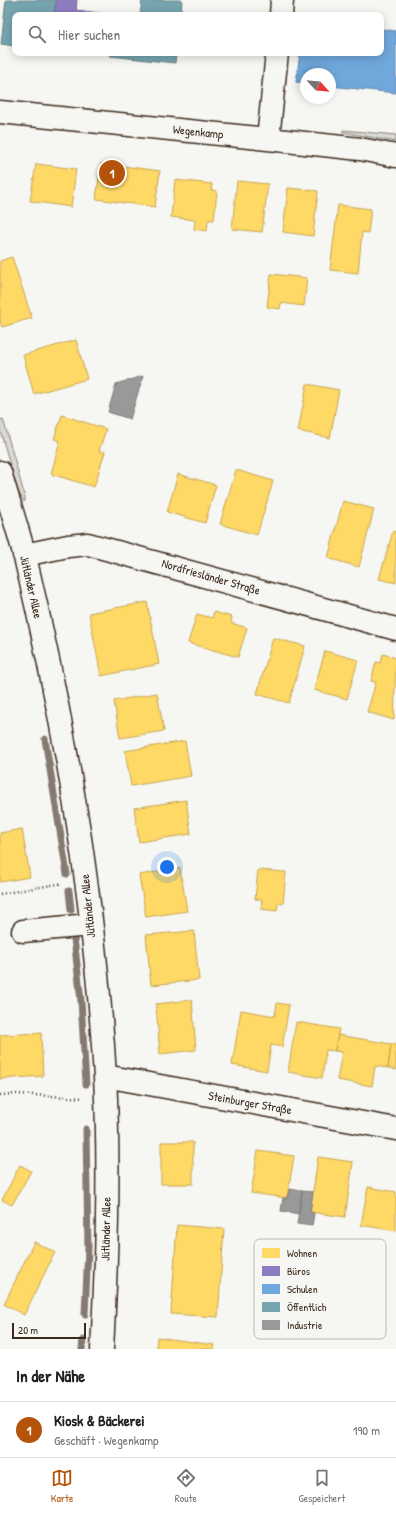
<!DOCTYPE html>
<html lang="de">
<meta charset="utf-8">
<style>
:root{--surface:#fff;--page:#f2f2f2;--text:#202124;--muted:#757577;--line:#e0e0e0;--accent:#b45309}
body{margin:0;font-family:"Patrick Hand",sans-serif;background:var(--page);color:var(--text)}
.compass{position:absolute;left:300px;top:68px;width:36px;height:36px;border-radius:50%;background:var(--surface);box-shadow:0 2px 10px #0003;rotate:116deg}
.scale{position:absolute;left:12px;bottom:10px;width:74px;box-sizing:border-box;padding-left:4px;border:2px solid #3b2a1e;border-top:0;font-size:11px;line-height:14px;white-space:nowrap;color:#3b2a1e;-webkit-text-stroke:3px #f6f6f2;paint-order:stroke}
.you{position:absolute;left:167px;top:867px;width:14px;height:14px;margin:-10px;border:3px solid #fff;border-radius:50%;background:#1a73e8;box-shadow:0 0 0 6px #1a73e833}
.badge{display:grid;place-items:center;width:26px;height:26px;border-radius:50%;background:var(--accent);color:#fff;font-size:13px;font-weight:700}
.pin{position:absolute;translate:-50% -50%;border:2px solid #fff;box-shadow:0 1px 4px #0006}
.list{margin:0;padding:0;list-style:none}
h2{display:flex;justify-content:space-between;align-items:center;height:52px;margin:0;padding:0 16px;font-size:17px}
h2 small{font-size:13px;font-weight:400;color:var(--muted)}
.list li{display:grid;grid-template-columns:26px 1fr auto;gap:12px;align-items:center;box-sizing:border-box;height:56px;padding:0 16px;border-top:1px solid var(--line)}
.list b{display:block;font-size:15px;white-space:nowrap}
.list p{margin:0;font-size:13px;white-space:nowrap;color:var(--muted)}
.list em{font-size:13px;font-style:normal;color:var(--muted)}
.icon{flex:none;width:22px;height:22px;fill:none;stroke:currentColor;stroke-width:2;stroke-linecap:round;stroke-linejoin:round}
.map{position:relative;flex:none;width:396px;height:1349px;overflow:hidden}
.search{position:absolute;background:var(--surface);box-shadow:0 2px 10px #0003;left:12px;right:12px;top:12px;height:44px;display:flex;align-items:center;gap:10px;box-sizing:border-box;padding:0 14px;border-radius:8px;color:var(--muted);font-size:15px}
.sheet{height:108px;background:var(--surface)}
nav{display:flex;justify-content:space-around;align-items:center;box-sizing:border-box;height:56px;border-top:1px solid var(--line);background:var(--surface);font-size:11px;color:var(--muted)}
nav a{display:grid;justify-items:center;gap:2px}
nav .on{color:var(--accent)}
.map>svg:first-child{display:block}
.green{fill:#dad9d3;stroke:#8a8278}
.homes{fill:#ffd966;stroke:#c4a450}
.offices{fill:#8e7cc3;stroke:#756392}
.schools{fill:#6fa8dc;stroke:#5f82a3}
.public{fill:#76a5af;stroke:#648084}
.industry{fill:#999;stroke:#7d7874}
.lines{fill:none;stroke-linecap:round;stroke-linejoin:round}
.stream{stroke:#857a71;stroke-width:7}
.minor-casing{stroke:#3b2a1e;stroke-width:25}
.path{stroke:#3b2a1e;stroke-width:2.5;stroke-dasharray:1 3;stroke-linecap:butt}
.minor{stroke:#f6f6f2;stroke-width:22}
.labels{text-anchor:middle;stroke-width:4;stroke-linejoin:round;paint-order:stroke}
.street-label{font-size:12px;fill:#3b2a1e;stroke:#f6f6f2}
.key{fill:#f6f6f2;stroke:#beb9b2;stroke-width:1}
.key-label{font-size:11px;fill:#3b2a1e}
</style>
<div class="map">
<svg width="396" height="1349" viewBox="0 0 396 1349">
<rect width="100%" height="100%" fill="#f6f6f2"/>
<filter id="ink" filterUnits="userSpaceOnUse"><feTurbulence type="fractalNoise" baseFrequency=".025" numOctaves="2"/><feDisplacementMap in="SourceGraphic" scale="8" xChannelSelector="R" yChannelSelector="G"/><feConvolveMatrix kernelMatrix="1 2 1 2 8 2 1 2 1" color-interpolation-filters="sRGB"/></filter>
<g filter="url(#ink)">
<path class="green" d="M343,130L396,135V142L343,132Z
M3,419L25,497V501L24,502L17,489L0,430V420Z"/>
<path class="homes" d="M101,163L160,171L155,207L96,199Z
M36,164L76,169L71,207L30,201Z
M175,180L212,184L211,190L217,191L214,220H208L207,231L194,229L195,220L171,217Z
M237,181L268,184L262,232L232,229Z
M288,188L318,191L313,236L283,232Z
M338,205L371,209L368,233L362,232L358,273L330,270Z
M12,257L32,318L2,327L0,322V261Z
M271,274L307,278L304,306L281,303L280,309L267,307Z
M76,340L87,379L34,394L23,355Z
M307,384L339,390L330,438L298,431Z
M62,415L106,429L99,451L105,452L94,487L51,474L60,441L54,439Z
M236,470L273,481L257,535L220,524Z
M178,474L216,485L205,523L167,512Z
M343,501L374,509L359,567L328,558Z
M393,531L396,532V583L379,579Z
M147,602L159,664L101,676L89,613Z
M214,612L232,617L231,623L247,628L238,657L188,643L197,614L212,618Z
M273,638L305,646L289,703L257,694Z
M325,651L358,660L347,699L314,690Z
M383,654L396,658L394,720L367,712L376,682L371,681L376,662L380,663Z
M157,693L164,731L120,738L114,701Z
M185,741L191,776L131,786L125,751Z
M186,800L191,834L139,842L134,808Z
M22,829L30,877L0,882V833Z
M180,868L187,911L146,917L139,875Z
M258,870L286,872L283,904L278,903L277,911L261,909L262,900L255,899Z
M194,931L199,980L151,985L146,935Z
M192,1000L196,1050L160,1054L156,1004Z
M277,1003L289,1005L282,1047L271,1045L267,1071L232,1065L241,1010L275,1016Z
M296,1022L339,1029L335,1051L326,1050L322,1078L288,1072Z
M41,1033L43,1076L0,1079V1035Z
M338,1035L391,1044L388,1068L375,1066L372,1086L337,1080L342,1052L335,1051Z
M391,1044H396V1070L388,1068Z
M161,1142H193V1184H161Z
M258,1151L294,1156L287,1198L251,1193Z
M318,1157L353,1162L345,1217L310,1212Z
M20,1165L31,1171L12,1205L2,1200Z
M368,1187L396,1192V1231L361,1225Z
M177,1225L224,1229L218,1317L171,1314Z
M34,1242L55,1252L24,1315L4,1304Z
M157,1337L214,1345L213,1349H156Z"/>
<path class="offices" d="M56,0H77L76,10L114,15H54Z"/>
<path class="schools" d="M381,29L396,31V93L330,86V74H306V83L296,82L300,53H381Z"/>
<path class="public" d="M6,0H56L54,15H15V46L1,44Z
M142,0H182L181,15H140Z
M110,53H176L175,63L110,56Z"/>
<path class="industry" d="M143,376L130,419L108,412L116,384Z
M289,1189L302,1191L299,1214L281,1211L283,1198H287Z
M302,1191L313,1192L310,1212L314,1213L312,1226L297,1224Z"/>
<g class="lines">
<path class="stream" d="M45,739L67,874
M69,891L71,910
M74,938L81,1001L86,1084
M85,1314L88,1249L86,1129
M82,1349L83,1340"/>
<g class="minor-casing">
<path id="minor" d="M281,15L282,0
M0,112L268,139L360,149L396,156
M268,139L277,53
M0,472C8,500 18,529 25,557C66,728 95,902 105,1077C110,1167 107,1259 102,1349
M24,555L68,546L88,544L396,629
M23,931L90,925
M105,1076L396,1129"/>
</g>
<path class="path" d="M0,894L63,883
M0,1095L18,1094L83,1098"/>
<use href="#minor" class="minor"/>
</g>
</g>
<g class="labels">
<g class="street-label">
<text transform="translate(198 132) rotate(6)" y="4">Wegenkamp</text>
<text transform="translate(211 577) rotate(16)" y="4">Nordfriesländer Straße</text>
<text transform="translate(31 587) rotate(77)" y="4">Jütländer Allee</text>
<text transform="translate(88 906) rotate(-96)" y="4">Jütländer Allee</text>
<text transform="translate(250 1103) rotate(10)" y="4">Steinburger Straße</text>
<text transform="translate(106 1229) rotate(-89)" y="4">Jütländer Allee</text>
</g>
</g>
<rect x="254" y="1239" width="132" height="100" rx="6" class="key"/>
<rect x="262" y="1248" width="18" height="10" fill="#ffd966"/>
<rect x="262" y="1266" width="18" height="10" fill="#8e7cc3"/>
<rect x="262" y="1284" width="18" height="10" fill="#6fa8dc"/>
<rect x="262" y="1302" width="18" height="10" fill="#76a5af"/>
<rect x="262" y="1320" width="18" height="10" fill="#999"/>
<g class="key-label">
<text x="287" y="1257">Wohnen</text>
<text x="287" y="1275">Büros</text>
<text x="287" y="1293">Schulen</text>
<text x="287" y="1311">Öffentlich</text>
<text x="287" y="1329">Industrie</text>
</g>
</svg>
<svg class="compass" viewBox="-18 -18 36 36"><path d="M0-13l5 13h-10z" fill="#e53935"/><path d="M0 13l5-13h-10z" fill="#757577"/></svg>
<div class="scale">20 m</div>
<div class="you"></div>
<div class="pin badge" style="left:112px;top:173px">1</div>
<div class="search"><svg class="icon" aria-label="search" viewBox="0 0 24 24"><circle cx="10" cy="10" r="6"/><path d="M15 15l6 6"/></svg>Hier suchen</div>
</div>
<section class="sheet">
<h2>In der Nähe<small></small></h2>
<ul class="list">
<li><span class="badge">1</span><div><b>Kiosk &amp; Bäckerei</b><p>Geschäft · Wegenkamp</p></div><em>190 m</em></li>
</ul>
</section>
<nav>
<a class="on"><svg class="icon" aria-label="map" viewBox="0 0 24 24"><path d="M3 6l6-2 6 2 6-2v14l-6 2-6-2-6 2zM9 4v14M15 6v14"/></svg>Karte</a>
<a><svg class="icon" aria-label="directions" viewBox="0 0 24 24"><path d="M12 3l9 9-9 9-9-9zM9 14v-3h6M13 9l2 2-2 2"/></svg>Route</a>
<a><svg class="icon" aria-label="saved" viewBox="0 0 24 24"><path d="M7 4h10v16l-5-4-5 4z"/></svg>Gespeichert</a>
</nav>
